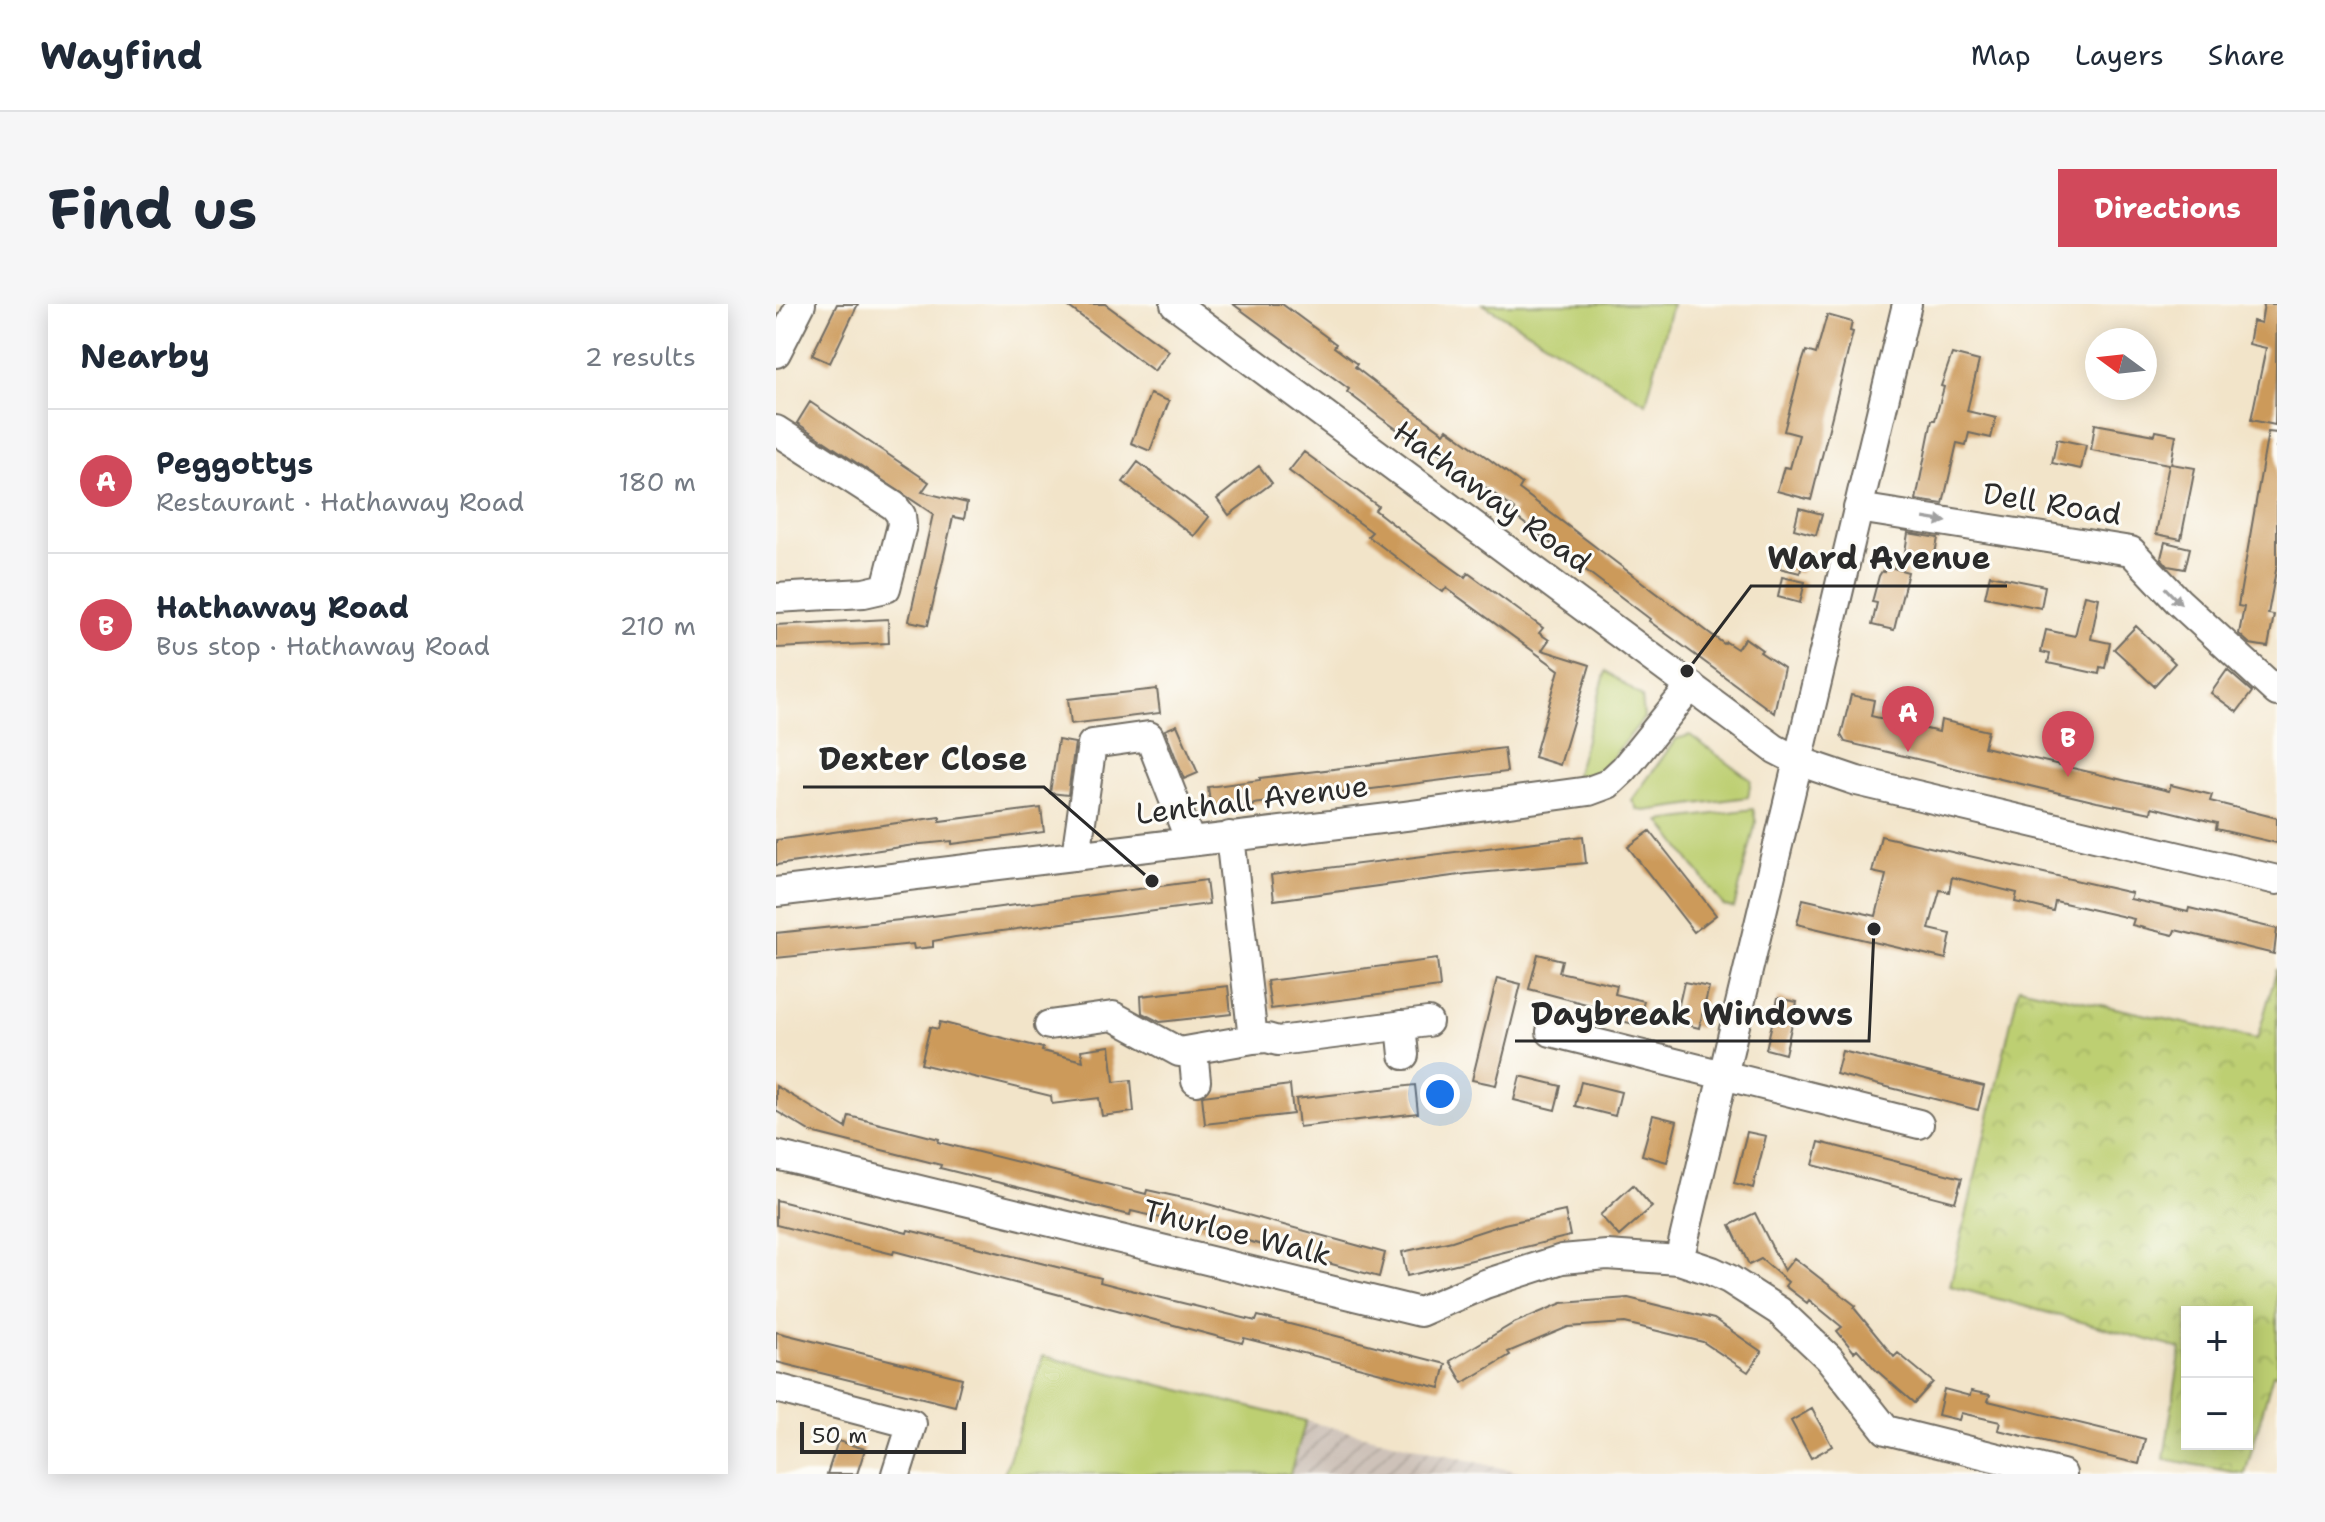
<!DOCTYPE html>
<meta charset="utf-8">
<style>
:root{--surface:#fff;--page:#f6f6f7;--text:#1f2937;--muted:#747a83;--line:#e0e1e3;--accent:#d1495b}
body{margin:0;font-family:"Shantell Sans",sans-serif;background:var(--page);color:var(--text)}
.controls{position:absolute;right:24px;bottom:24px;display:grid;overflow:hidden;border-radius:0px;box-shadow:0 4px 20px #0003}
.controls button{width:72px;height:72px;display:grid;place-items:center;padding:0;border:0;border-bottom:2px solid var(--line);background:var(--surface);color:var(--text);font:40px sans-serif}
.compass{position:absolute;left:1309px;top:24px;width:72px;height:72px;border-radius:50%;background:var(--surface);box-shadow:0 4px 20px #0003;rotate:285deg}
.scale{position:absolute;left:24px;bottom:20px;width:166px;box-sizing:border-box;padding-left:8px;border:4px solid #2b2b2b;border-top:0;font-size:22px;line-height:28px;white-space:nowrap;color:#2b2b2b;-webkit-text-stroke:6px #fdfcf7;paint-order:stroke}
.you{position:absolute;left:664px;top:790px;width:28px;height:28px;margin:-20px;border:6px solid #fff;border-radius:50%;background:#1a73e8;box-shadow:0 0 0 12px #1a73e833}
.badge{display:grid;place-items:center;width:52px;height:52px;border-radius:50%;background:var(--accent);color:#fff;font-size:26px;font-weight:700}
.pin{position:absolute;translate:-50% -66px;filter:drop-shadow(0 2px 4px #0008)}
.pin::after{content:'';position:absolute;top:42px;width:28px;height:24px;background:inherit;clip-path:polygon(0 0,100% 0,50% 100%)}
.list{margin:0;padding:0;list-style:none}
h2{display:flex;justify-content:space-between;align-items:center;height:104px;margin:0;padding:0 32px;font-size:34px}
h2 small{font-size:26px;font-weight:400;color:var(--muted)}
.list li{display:grid;grid-template-columns:52px 1fr auto;gap:24px;align-items:center;box-sizing:border-box;height:144px;padding:0 32px;border-top:2px solid var(--line)}
.list b{display:block;font-size:30px;white-space:nowrap}
.list p{margin:0;font-size:26px;white-space:nowrap;color:var(--muted)}
.list em{font-size:26px;font-style:normal;color:var(--muted)}
.map{position:relative;flex:none;width:1501px;height:1170px;overflow:hidden;border-radius:0px}
header{display:flex;align-items:center;gap:48px;box-sizing:border-box;height:112px;padding:0 40px;background:var(--surface);border-bottom:2px solid var(--line)}
header strong{font-size:38px}
nav{display:flex;gap:44px;margin-inline-start:auto;font-size:28px}
.intro{display:flex;align-items:center;justify-content:space-between;box-sizing:border-box;height:192px;padding:0 48px}
h1{margin:0;font-size:56px}
.button{padding:20px 36px;border-radius:0px;background:var(--accent);color:#fff;font-size:28px;font-weight:700}
main{display:flex;gap:48px;padding:0 48px}
aside{flex:1;background:var(--surface);border-radius:0px;box-shadow:0 4px 20px #0003}
.map>svg:first-child{display:block}
.industrial{fill:url(#industrial-furrows)}
.green{fill:#bdcf72;stroke:#747d4e;stroke-width:2}
.park{fill:url(#park-crowns);stroke:#747d4e;stroke-width:2;fill-rule:evenodd}
.building{fill:#cc9a5a}
.lines{fill:none;stroke-linecap:round;stroke-linejoin:round}
.minor-casing{stroke:#716c62;stroke-width:32}
.minor{stroke:#fff;stroke-width:28}
.oneway{fill:#a0a0a0}
.labels{text-anchor:middle;stroke-width:6;stroke-linejoin:round;paint-order:stroke}
.street-label{font-size:30px;fill:#2b2b2b;stroke:#fdfcf7}
.leader{fill:none;stroke:#2b2b2b;stroke-width:3}
.callout-dot{fill:#2b2b2b;stroke:#fdfcf7;stroke-width:3}
.callout-label{font-size:32px;text-anchor:middle;font-weight:bold;fill:#2b2b2b;stroke:#fdfcf7;stroke-width:6;stroke-linejoin:round;paint-order:stroke}
</style>
<header>
<strong>Wayfind</strong>
<nav><a>Map</a><a>Layers</a><a>Share</a></nav>
</header>
<div class="intro"><h1>Find us</h1><a class="button">Directions</a></div>
<main>
<aside>
<h2>Nearby<small>2 results</small></h2>
<ul class="list">
<li><span class="badge">A</span><div><b>Peggottys</b><p>Restaurant · Hathaway Road</p></div><em>180 m</em></li>
<li><span class="badge">B</span><div><b>Hathaway Road</b><p>Bus stop · Hathaway Road</p></div><em>210 m</em></li>
</ul>
</aside>
<div class="map">
<svg width="1501" height="1170" viewBox="0 0 1501 1170">
<defs>
<pattern id="industrial-furrows" width="10" height="10" patternUnits="userSpaceOnUse" patternTransform="scale(2)"><rect width="10" height="10" fill="#cec2b9"/><path d="M-1 1l2-2M0 10L10 0M9 11l2-2" fill="none" stroke="#b1a79f"/></pattern>
<pattern id="park-crowns" width="20" height="18" patternUnits="userSpaceOnUse" patternTransform="scale(2)"><rect width="20" height="18" fill="#bdcf72"/><path d="M2 6a3 3 0 1 1 6 0M12 15a3 3 0 1 1 6 0" fill="none" stroke="#a3b263"/></pattern>
</defs>
<rect width="100%" height="100%" fill="#fdfcf7"/>
<filter id="ink" filterUnits="userSpaceOnUse"><feTurbulence type="fractalNoise" baseFrequency=".0125" numOctaves="2"/><feDisplacementMap in="SourceGraphic" scale="16" xChannelSelector="R" yChannelSelector="G"/><feConvolveMatrix kernelMatrix="1 2 1 2 8 2 1 2 1" color-interpolation-filters="sRGB"/></filter>
<filter id="wash" filterUnits="userSpaceOnUse"><feTurbulence type="fractalNoise" baseFrequency=".006" numOctaves="4" result="noise"/><feDisplacementMap in="SourceGraphic" scale="32" xChannelSelector="R" yChannelSelector="G"/><feGaussianBlur stdDeviation="1.8" result="paint"/><feColorMatrix in="noise" values="0 0 0 0 0 0 0 0 0 0 0 0 0 0 0 0 0 1.4 0 .05"/><feComposite in="paint" operator="in"/></filter>
<g filter="url(#wash)">
<rect width="100%" height="100%" fill="#f2e4c9"/>
<path class="industrial" d="M530,1117L750,1170H514Z"/>
<path class="green" d="M707,0H896L870,99Z
M830,367L866,393L868,414L824,469L799,473Z
M914,431L975,476L972,493L868,507L861,505L856,496L900,435Z
M977,505L980,518L958,604L948,602L884,517Z
M267,1052L530,1117L514,1170H228Z"/>
<path class="park" d="M1501,665V1070H1497L1469,1170L1388,1155L1405,1045L1174,982L1243,683L1481,735ZM1411,1008H1471V1140H1411Z"/>
<g id="blocks">
<path class="building" d="M61,0H82L54,59L36,51Z
M289,0H329L393,47L378,67Z
M457,0H506L560,40L558,43L581,60L579,63L602,81L668,129L671,125L713,155L746,180L743,185L948,340L950,338L961,345L969,334L986,346L984,348L1008,364L998,409L873,317L874,315L736,210L739,206L691,169L649,139L646,143L605,114L571,88L573,85Z
M1488,0H1501L1499,121L1475,116L1490,44L1473,40L1477,17L1485,19Z
M1051,11L1076,18L1074,27L1077,28L1035,196L1001,187L1008,163L1014,164L1023,131L1008,127L1026,59L1030,47L1040,50Z
M1176,50L1203,57L1191,107L1220,114L1215,134L1193,129L1190,141L1181,139L1167,200L1140,196L1156,116H1159L1168,83L1165,82Z
M374,90L393,97L374,147L355,139Z
M34,98L153,178L146,188L191,199L188,215L177,213L152,321L133,317L157,210L21,119Z
M1319,120L1379,131L1380,127L1400,131L1395,160L1419,164L1405,235L1380,230L1393,160L1315,146Z
M1492,128L1501,129V261L1492,310L1498,311L1492,343L1474,340L1463,330L1468,303L1462,302Z
M1281,135L1310,141L1305,165L1276,159Z
M528,148L602,202L599,206L640,238L689,273L692,269L767,324L763,329L773,336L766,346L814,361L784,461L758,453L783,366L670,284L667,288L633,263L592,232L596,228L513,167Z
M362,158L433,213L418,232L347,178Z
M483,162L496,179L453,211L441,195Z
M1023,204L1046,210L1040,231L1018,225Z
M1132,229L1162,234L1157,260L1128,254Z
M1389,238L1414,244L1409,265L1392,262L1385,254Z
M1008,246L1028,251L1024,269L1003,264Z
M1110,262L1132,268L1118,326L1096,321L1101,299L1096,298L1103,272L1106,267L1108,268Z
M1214,271L1269,282L1265,304L1209,293Z
M1006,273L1029,278L1024,299L1002,293Z
M1309,291L1323,294L1315,335L1334,339L1329,364L1324,363L1323,370L1272,359L1274,350L1265,348L1270,326L1299,332Z
M112,315L113,339L0,344V321Z
M1360,322L1399,359L1378,382L1338,345Z
M1451,366L1476,388L1461,408L1435,389Z
M381,385L384,409L295,420L292,395Z
M1075,391L1098,396L1095,412L1163,428L1165,416L1212,427L1208,443L1393,487L1395,481L1436,491L1434,497L1501,514V539L1440,525L1441,519L1376,503L1375,509L1321,498L1069,438L1065,431Z
M401,421L422,469L408,475L389,426Z
M282,436L299,439L292,491L274,489Z
M728,444L731,468L477,500V502L435,507L432,483L484,476V474Z
M265,504L268,528L176,540V537L145,540L0,561V536L164,513V517Z
M874,527L940,611L918,628L852,543Z
M807,532L810,559L691,570L498,596L495,571Z
M1105,532L1356,589L1354,595L1382,601L1412,608L1413,604L1501,625L1498,650L1399,626L1397,631L1356,621L1358,615L1279,597L1277,607L1257,602L1239,598L1241,589L1176,573L1173,588L1164,586L1153,625L1175,630L1170,655L1021,620L1027,595L1100,612L1110,571L1096,568Z
M430,576L433,600L179,633L157,637V643L138,645L137,640L0,654V629L134,615Z
M762,650L786,656L783,668L841,681L839,690L868,697L862,721L821,711L823,704L814,701L753,685Z
M661,655L664,683L495,705L491,677Z
M721,674L745,680L720,781L696,776Z
M908,678L933,683L923,724L899,718Z
M452,682L455,710L384,718L366,709L365,692Z
M1002,694L1021,698L1009,750L990,745Z
M164,718L267,744L266,747L307,757L305,746L334,742L338,778L355,776L358,808L326,812L323,794L276,800L275,792L145,760L154,723L162,725Z
M1066,747L1208,782L1202,806L1060,770Z
M744,772L785,782L779,806L738,796Z
M805,778L845,788L839,812L799,802Z
M514,781L517,810L429,820L426,792Z
M639,781L642,809L523,823L520,795Z
M0,782L70,824L73,812L163,835L162,838L370,890L371,886L421,897L609,949L603,973L406,919L355,907L354,911L333,906L164,864L165,861L35,828L0,807Z
M877,811L901,817L891,858L866,851Z
M971,828L990,832L977,884L958,879Z
M1043,838L1186,874L1179,898L1037,861Z
M857,881L876,903L843,932L824,911Z
M0,896L131,929L132,926L325,974L324,978L382,993L480,1017L482,1012L670,1060L664,1084L468,1034L466,1039L118,947L117,950L0,921Z
M789,907L794,932L631,972L626,948L676,937L728,920Z
M979,909L1008,967L1018,954L1080,1002L1078,1004L1118,1053L1122,1049L1157,1078L1138,1099L1099,1065L1081,1045L1078,1048L1061,1027L1066,1023L1033,996L1031,999L1009,982L1012,978L985,955L973,961L954,921Z
M852,994L938,1015L986,1048L972,1068L927,1038L849,1019L792,1023L732,1048L734,1051L687,1079L674,1057L738,1019L786,999Z
M0,1028L186,1074L179,1102L0,1058Z
M1168,1085L1194,1092L1195,1087L1214,1091L1212,1097L1369,1135L1363,1160L1222,1126L1224,1118L1185,1109L1183,1116L1162,1111Z
M1036,1105L1056,1142L1035,1154L1015,1117Z
M62,1137L89,1145L81,1170H51Z"/>
</g>
</g>
<g filter="url(#ink)">
<use href="#blocks" fill-opacity="0" stroke="#716c62" stroke-width="2"/>
<g class="lines">
<g class="minor-casing">
<path id="minor" d="M399,0L999,445L1022,457L1081,477L1501,576
M0,49L25,0
M0,126L118,202L125,211L126,221L110,284L88,289L0,294
M1082,204L1355,247L1402,297L1501,388
M300,552L316,440L373,432L414,537
M0,588L629,512L813,487L832,480L848,465L915,382
M273,721L337,712L403,748L477,735L454,532
M625,721L628,751
M775,728L1143,820
M477,735L491,734L502,737L652,718
M417,746L420,777
M0,851L644,1008L709,980L786,955L831,951L903,956L936,967L953,975L1003,1007L1053,1054L1110,1126L1286,1170
M903,956L1131,0
M0,1084L136,1120L120,1170"/>
</g>
<use href="#minor" class="minor"/>
</g>
<defs><path id="oneway-solid" d="M-6-.8H1V-3.2L6.5 0L1 3.2V.8H-6Z" transform="scale(2)"/></defs>
<g class="oneway">
<use href="#oneway-solid" transform="translate(1159 216) rotate(9)"/>
<use href="#oneway-solid" transform="translate(1397 292) rotate(46)"/>
</g>
</g>
<g class="labels">
<g class="street-label">
<text transform="translate(716 193) rotate(36)" y="10">Hathaway Road</text>
<text transform="translate(1276 200) rotate(9)" y="10">Dell Road</text>
<text transform="translate(476 496) rotate(-7)" y="10">Lenthall Avenue</text>
<text transform="translate(461 929) rotate(14)" y="10">Thurloe Walk</text>
</g>
</g>
<path class="leader" d="M911 367L975 282H1231M376 577L268 483H27M1098 625L1093 737H739"/>
<g class="callout-dot">
<circle cx="911" cy="367" r="8"/>
<circle cx="376" cy="577" r="8"/>
<circle cx="1098" cy="625" r="8"/>
</g>
<g class="callout-label">
<text x="1103" y="265">Ward Avenue</text>
<text x="147" y="466">Dexter Close</text>
<text x="916" y="721">Daybreak Windows</text>
</g>
</svg>
<div class="controls">
<button>+</button>
<button>−</button>
</div>
<svg class="compass" viewBox="-18 -18 36 36"><path d="M0-13l5 13h-10z" fill="#e53935"/><path d="M0 13l5-13h-10z" fill="#747a83"/></svg>
<div class="scale">50 m</div>
<div class="you"></div>
<div class="pin badge" style="left:1132px;top:448px">A</div>
<div class="pin badge" style="left:1292px;top:473px">B</div>
</div>
</main>
